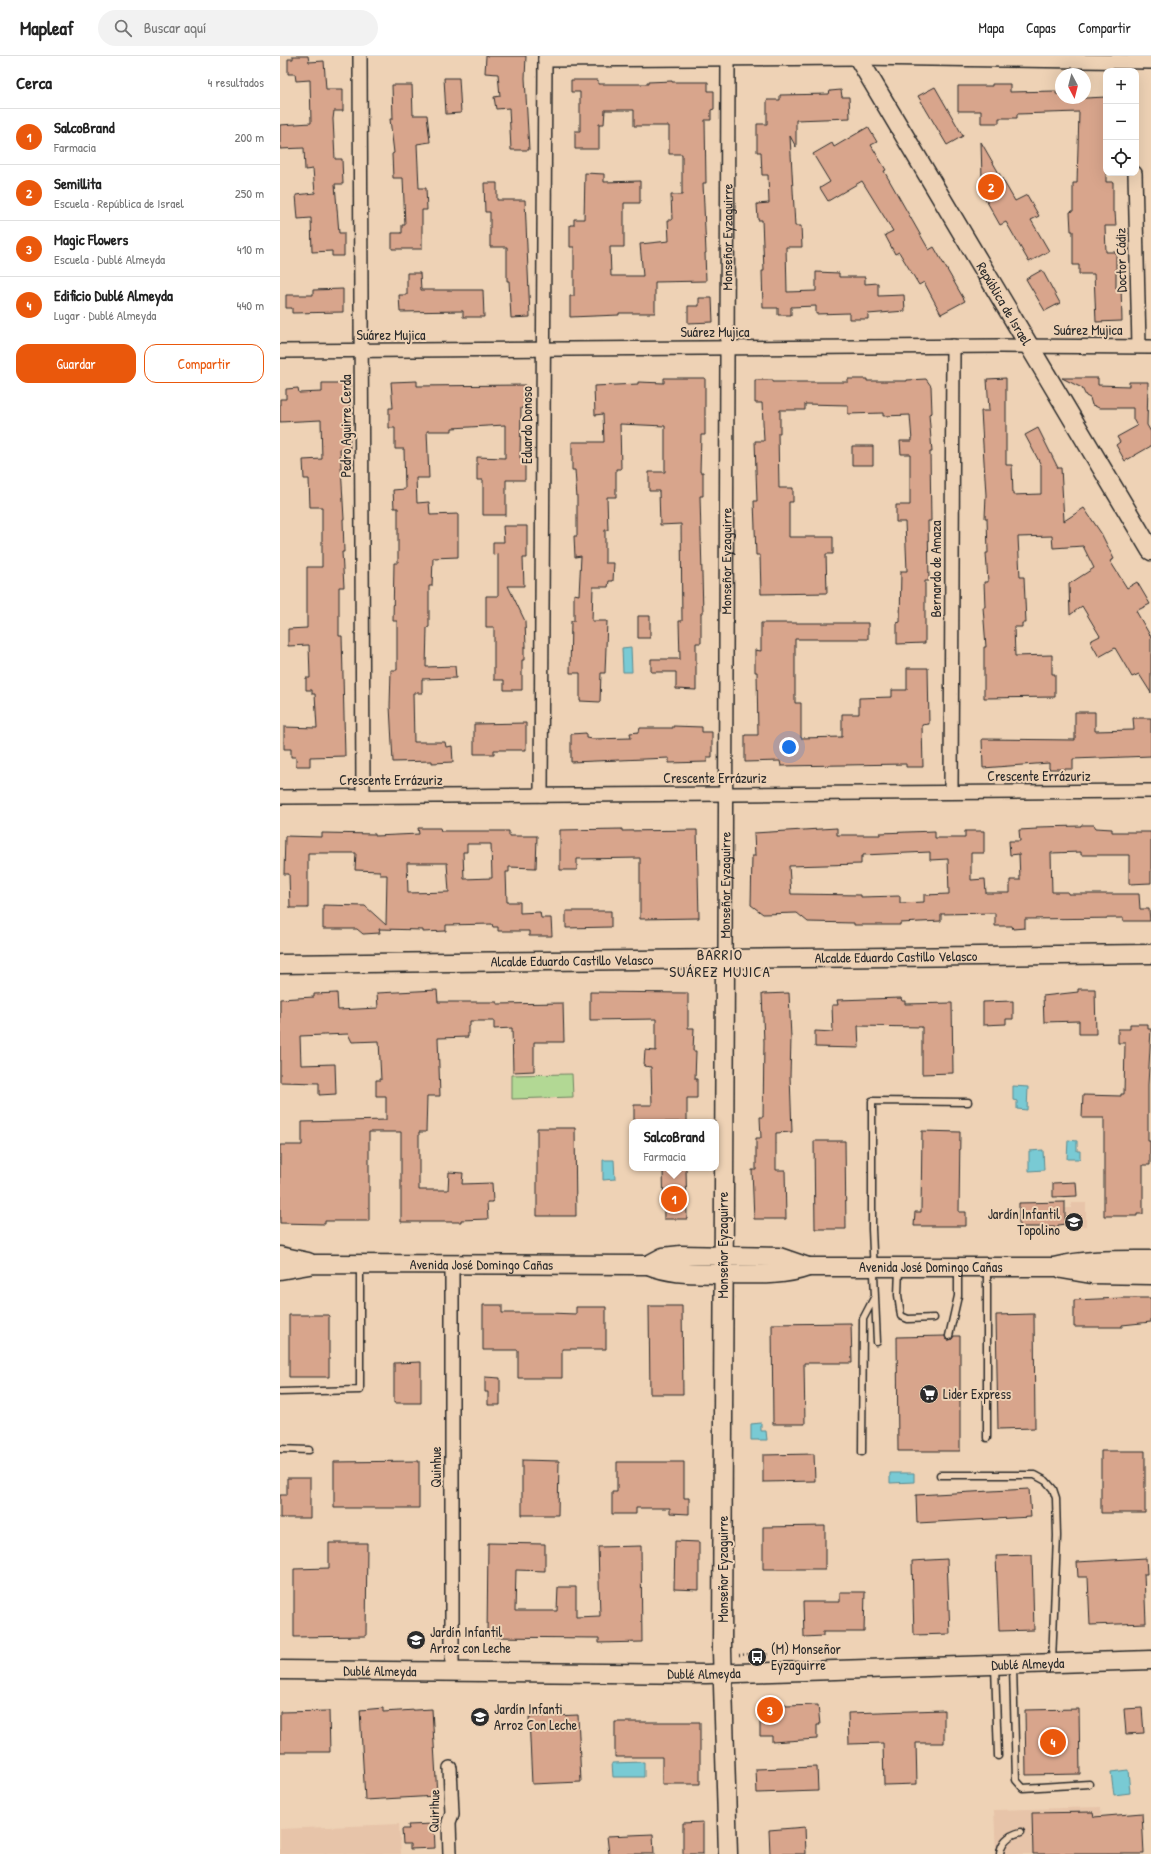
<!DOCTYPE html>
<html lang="es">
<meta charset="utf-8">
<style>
:root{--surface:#fff;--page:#f2f2f2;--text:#222;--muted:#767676;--line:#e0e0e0;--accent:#ea580c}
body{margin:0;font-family:"Patrick Hand",sans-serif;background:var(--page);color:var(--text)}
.controls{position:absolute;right:12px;top:12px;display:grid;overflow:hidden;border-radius:8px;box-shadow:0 4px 16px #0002}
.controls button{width:36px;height:36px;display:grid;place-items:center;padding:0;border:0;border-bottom:1px solid var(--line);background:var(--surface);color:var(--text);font:20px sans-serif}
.compass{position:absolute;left:775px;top:12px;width:36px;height:36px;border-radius:50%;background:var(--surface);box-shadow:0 4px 16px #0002;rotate:173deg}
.you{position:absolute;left:509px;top:691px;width:14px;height:14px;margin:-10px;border:3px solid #fff;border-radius:50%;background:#1a73e8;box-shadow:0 0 0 6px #1a73e833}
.badge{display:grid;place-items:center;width:26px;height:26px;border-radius:50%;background:var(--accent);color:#fff;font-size:13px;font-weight:700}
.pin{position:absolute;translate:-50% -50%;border:2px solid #fff;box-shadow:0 1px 4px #0006}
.popup{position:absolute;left:349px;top:1063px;width:90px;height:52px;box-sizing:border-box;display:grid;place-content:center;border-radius:8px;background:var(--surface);filter:drop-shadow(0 1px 3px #0005);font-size:13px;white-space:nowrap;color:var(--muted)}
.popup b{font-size:15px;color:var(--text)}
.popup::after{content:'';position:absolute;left:50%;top:100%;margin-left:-8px;border:8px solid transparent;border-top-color:var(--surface)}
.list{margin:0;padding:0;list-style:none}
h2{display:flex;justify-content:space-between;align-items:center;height:52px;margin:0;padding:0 16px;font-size:17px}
h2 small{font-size:13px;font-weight:400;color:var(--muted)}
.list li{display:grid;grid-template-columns:26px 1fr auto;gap:12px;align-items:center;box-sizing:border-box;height:56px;padding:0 16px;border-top:1px solid var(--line)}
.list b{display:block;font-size:15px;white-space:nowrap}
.list p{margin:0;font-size:13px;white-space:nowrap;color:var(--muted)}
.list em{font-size:13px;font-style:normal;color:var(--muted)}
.actions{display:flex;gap:8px;padding:12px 16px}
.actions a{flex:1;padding:9px 0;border:1px solid var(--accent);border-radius:12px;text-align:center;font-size:14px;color:var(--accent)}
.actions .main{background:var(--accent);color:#fff}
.icon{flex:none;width:22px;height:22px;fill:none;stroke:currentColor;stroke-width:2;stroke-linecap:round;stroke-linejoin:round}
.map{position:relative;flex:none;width:871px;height:1798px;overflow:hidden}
header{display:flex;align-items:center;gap:24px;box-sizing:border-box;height:56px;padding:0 20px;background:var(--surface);border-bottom:1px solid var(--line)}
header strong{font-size:19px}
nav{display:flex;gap:22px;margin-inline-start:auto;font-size:14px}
.search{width:280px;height:36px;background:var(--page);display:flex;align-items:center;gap:10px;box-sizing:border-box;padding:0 14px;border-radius:22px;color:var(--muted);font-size:15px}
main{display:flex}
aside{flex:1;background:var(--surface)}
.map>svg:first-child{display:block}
.built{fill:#e7c4a9}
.green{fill:#b2d894;stroke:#6e8260}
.water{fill:#79cad4;stroke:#5a8a90}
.building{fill:#d8a58c;stroke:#2b2b2b;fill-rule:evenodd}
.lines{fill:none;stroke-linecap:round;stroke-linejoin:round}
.lane-casing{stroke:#2b2b2b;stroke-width:9}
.street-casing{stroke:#2b2b2b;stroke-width:16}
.secondary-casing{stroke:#2b2b2b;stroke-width:21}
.path{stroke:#2b2b2b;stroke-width:2.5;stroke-dasharray:1 3;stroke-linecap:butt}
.lane{stroke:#eed2b5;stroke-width:6}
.street{stroke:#eed2b5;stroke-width:13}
.secondary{stroke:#eed2b5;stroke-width:18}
.labels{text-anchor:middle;stroke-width:4;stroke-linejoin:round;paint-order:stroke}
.street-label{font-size:14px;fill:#2b2b2b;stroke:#eed2b5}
.poi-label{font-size:14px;fill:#2b2b2b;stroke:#eed2b5;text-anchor:start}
.neighbourhood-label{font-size:15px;letter-spacing:1px;fill:#2b2b2b;stroke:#eed2b5}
</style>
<header>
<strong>Mapleaf</strong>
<div class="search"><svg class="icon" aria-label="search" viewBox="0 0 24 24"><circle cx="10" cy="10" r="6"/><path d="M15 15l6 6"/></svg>Buscar aquí</div>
<nav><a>Mapa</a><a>Capas</a><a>Compartir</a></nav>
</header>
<main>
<aside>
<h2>Cerca<small>4 resultados</small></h2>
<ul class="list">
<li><span class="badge">1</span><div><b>SalcoBrand</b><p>Farmacia</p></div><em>200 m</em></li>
<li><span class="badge">2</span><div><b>Semillita</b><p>Escuela · República de Israel</p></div><em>250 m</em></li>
<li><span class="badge">3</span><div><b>Magic Flowers</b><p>Escuela · Dublé Almeyda</p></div><em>410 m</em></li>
<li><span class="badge">4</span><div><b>Edificio Dublé Almeyda</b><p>Lugar · Dublé Almeyda</p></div><em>440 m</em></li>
</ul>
<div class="actions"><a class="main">Guardar</a><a>Compartir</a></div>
</aside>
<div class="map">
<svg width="871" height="1798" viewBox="0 0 871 1798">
<rect width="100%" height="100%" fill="#eed2b5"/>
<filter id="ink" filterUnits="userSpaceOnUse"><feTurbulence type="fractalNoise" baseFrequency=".025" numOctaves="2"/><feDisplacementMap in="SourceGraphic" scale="8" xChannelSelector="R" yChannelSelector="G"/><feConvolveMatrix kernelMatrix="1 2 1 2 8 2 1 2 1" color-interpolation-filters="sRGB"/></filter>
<g filter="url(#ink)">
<path class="built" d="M791,1147H806V1170L791,1171V1168H785V1152H791Z
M821,1751L824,1798H716L714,1754Z
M119,1768L121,1798H0V1773Z"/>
<path class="green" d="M292,1018L293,1041L232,1043V1019Z"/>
<path class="water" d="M351,591L352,616H343L342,592Z
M733,1030L748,1031L747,1054L737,1053V1045L733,1044Z
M788,1084L797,1085V1095H800V1103H787Z
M763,1094L764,1114L749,1115V1095Z
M323,1104H334L335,1123L323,1124Z
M481,1367V1375H486L487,1384H471V1368Z
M610,1417H634V1426L610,1427Z
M364,1706V1721H333L332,1707Z
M848,1714L850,1737L834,1739L831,1716Z"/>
<path class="building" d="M13,0H28L29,6L44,5L46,33H63V55H54L53,63L55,103H62L63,128H55L59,177H64V200H52V195L32,196L31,162L18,163L16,139L35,137L33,113L25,114L24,92L0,93V69L31,67L30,24L16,25L15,18H8V3H13Z
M206,0H246L245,22L249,94H231L229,52L216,53L214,41L220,40L218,18L205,17Z
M164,22H179L181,57L166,58Z
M291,24H318V28H368V26L392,25V26H428V35H434V53L431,54V64H425L426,127H423L426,197H425L426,225L375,226V257H339V259L290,261V240H294V191H290V169H294V163H304L305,117L324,118V126L360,125V147H344V191H330L331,220H363L360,188L389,185L388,164H392L391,139H402V98H389V70H354V54H325L324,68H319V93H295V75H300V36H291Z
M712,28H730V36L776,35V38L781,39V42L786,43L826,41V126H833V156H835L836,170H825L826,196H836V232L841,231L842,265L816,266L814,218H799V209H793V175H791L790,156L793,155V127H797L799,56L737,58V62H719V67H701V55H678V30H712Z
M112,29H132L133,59H147L150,86L137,88L139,132H146L147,154H142V193H112V177H122V169H125L123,122H113L112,98L114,97L110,63H113Z
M655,31L683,80L667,89L638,40Z
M561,34L562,41H569L570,62L516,64V91L510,80L515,170H521L522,191H506L507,236L536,235V216L559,217V221H585V228L598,227V240L624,239L625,255L588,258V263H569V257L536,258V250L511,251V259H498V252H483L482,215H484L482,164H478L477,148L489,147L488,119H482L481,96H477V68H487V44H500V39L549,38L550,35Z
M588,71L597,86L591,89L606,114L604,115L649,194L654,191L685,245L661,258L644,226L639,229L619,196L615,198L605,179L613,175L582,125L548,145L540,132L550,126L533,98L552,87L554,91Z
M701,86L735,145L747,139L759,160L751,164L769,195L749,206L726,166L720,169L702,137V125L703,124L702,122Z
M204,127H217V144H245L250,261L231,262L229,225H227V191H210V156H205Z
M762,214L780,247L765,255L746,223Z
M127,217H140L141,234H203L204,261H183V255L120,256L119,239H127Z
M63,233V256L12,257V252H6V239H33V234Z
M419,242H432L433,266L408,267V250H419Z
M384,322H425V379H421L420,416H423V440H420L423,557H421V587H416V634L396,633V616H371V603H400L399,565H402L401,468L380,469L379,435H369V416H385V370L340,368L341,413H336V441H327L328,474H325V507H334L333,525H329L328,531H313L312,565H327L325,617H321L320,646L300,645V617H290L291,565H294V538L299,539L301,500L295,501L294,480H297V442L295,414H292V386H324L323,358L315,359L314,330L358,328V326L384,327Z
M726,322V409H732L733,439L761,438V409L745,379L758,372L778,412H781L784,465L804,452L821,477L834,503L830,505L847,532L857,526L870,548L856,555L871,581V637L859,618L852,621L835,592L819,601L810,585L820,580L802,550L790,559L789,528L814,512L803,490L773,492L772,480L738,481L740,521H744L746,567H742V571H734L735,600L772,599V618H775V641L704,642V591H706L703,551H705L704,526H708L706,497H708L707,462H705L706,439L701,355H709L707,323Z
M782,322H818V329L849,330V326H868L867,369L871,376V390L845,405L836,389L840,386L837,381L857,370L853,363V352H819L815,350L812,349L810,342L806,340L802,332Z
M568,323H587V325H627V324L646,323L651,330L652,357L649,358L652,396H650L651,465H648L649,525H645V587L617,588V567L620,566L621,515H627L625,466H616V449H630V398H621L620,385H632L630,359L603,360V357L568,358V349L525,348V354H500V377H498L499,432H513V446H509V481H553V498H546L547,537L481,538L480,499H476L474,445H477L475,385H484L482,347H475V324H493V326H568Z
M137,325V330L245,329V334H249V352H241L240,402H245V424H226V459H203V424H197V401L225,402V369L172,372V375H147L149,422H136L137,447L149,446L150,459L178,458V501L153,502L152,530H149V571L147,572L146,611L175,610L176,622L142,623V637H133L134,686H165L166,691L172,690L173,706L152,707V705L113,706L110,650L111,614H117V565H113L114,507H118V452H114L113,434L125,433L124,393H115V372H109V352H113L111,326Z
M42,327H69L70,392L60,393L64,463H63L64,496H62L64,531H59V580H62L65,700L30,701V710H16V701H11V693H4V671L37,672L35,638H32V634H26V622H30L29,589L8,590V573L27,572V511H42V451H30L29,423H24L23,404L42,403L41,364L0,366V343H6V333L18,332L19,337L42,336Z
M572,390H593V409H572Z
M223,470H247V502H243L244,530H228L245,565L246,591H244V604H242V634H224V624H214V571H206V540H218V498L213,499V486H224Z
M358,560H370V582H358Z
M481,567H588V583H515V647H521V682L562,681V658H579V642L612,641V634H627V612H648L649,668L642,669L643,711H626V708L501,710L500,705L465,706V679H478L477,616H475V594L481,595Z
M795,656H815V675L854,674L853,662H871V700L793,703V713H769V707L703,712L702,683L795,684Z
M246,667V694H214V698H194V668Z
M393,670L422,671V676H432V701H427V706L389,707V702L291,706V678L306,677V682L313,683L351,682L350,677L359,676L360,672H393Z
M801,769H814L816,772L832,773V776H871V827L849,828V799H801V796L771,797L772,836H788V838H859L860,853H869L870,865H843V862L745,863V872L733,873L732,870H715V857L661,858V865L620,867V869H574V867L528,866L517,857L483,858L471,849L472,800H475L474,777L557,772V779H600V777L655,775V782H685V775H704V797H691V824L705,823L706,837H730V824H740L739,798L730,799L729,785H740L739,774L757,773V771L801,770ZM650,796V804L668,803L669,838L644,839V846L620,847V840L581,841V839L511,838L509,810L581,808V801H583V799Z
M138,772H160L161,775H229V780H257L256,812L229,811V816H226L227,846H240V857L260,856L261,862H271L272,880H249V875H218V871H213L212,868L166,869V875L143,876V874L99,873L100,877L83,878L77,873H43V849L85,850L106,869L107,819H100V815L75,814L76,797H28V852H10L9,818H4L5,780L42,781V777L95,778V780L139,778ZM187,788H211L212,822L184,823L183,796H187ZM127,807H167L169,836L128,837Z
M342,773V775L417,774L419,862L360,863V802L297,803V814H280V774Z
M286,855H331V871L286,872Z
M798,933H815L816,978H799V965L764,966L763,940L798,936Z
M157,934L158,946H217V948L283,947L284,986H254V1015L233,1016L232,972L214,973V965H190V970H188V981L158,982L160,1040H147L146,1076H139V1134H168L169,1116L183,1117L182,1128L212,1127L213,1146H207L208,1163L181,1164V1166H121V1076H89V1165H45V1168L0,1167V1089H22V1066L106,1064V1040H96V1024H101L99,985L72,986L68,978L20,980L21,1009L55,1008L56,1038L39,1039V1027L0,1026V943L34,941V938L57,937L58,954L98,952L97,937Z
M310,936L408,937V972H414L413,995H416L415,1023H417V1042H407V1066H364V1064H354V1049H372L371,1011L364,1010L365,994L376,995V963L310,964Z
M509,937L511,982L510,1020L512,1076L496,1077V1114H505L506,1163H474L472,1114H476V1082H481L480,1061H483L484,986L482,938Z
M621,942L622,945H625V948L672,947L673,1017L642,1018V971L578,970L579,992L535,991V975L553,976L552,949H558L557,944Z
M733,945V963H726V968L703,969V946Z
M850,968H868V973H871L868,1029V1085H870V1109H863V1158H857V1160H824V1062H802L803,1039L841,1040V1038H844L845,987H838V973H850Z
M257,1072H295L296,1160H257Z
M642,1075L680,1076L679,1156H686V1170H634L635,1156H641Z
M534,1085H565L566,1173H535Z
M383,1112H406L407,1163H384Z
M796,1126L797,1140L773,1141V1127Z
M785,1146V1168L778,1169V1171H739V1147Z
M842,1242H871V1266L842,1269V1271H794V1244Z
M203,1249H222V1257H269L296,1258V1251H326V1293H282V1322H238V1294H203Z
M369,1250H402L403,1338H370Z
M754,1258L755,1372L718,1373L716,1259Z
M9,1259H49V1321H9Z
M571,1267L572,1307H524L525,1368H493L492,1268Z
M665,1280L668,1284L672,1283L674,1280H680V1395H618L617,1281Z
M141,1306V1347H114V1307Z
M205,1321L220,1322V1349H208V1336H205Z
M821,1395H865V1457H821Z
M534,1398L535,1425L483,1426V1399Z
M242,1404L279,1405L278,1459H242Z
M139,1405V1452H54V1406Z
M337,1406H404V1442H409V1458L390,1457V1452H356V1458H332V1436H337Z
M7,1422H30V1462H0V1439H7Z
M749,1433L751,1461L637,1467L636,1439Z
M545,1470V1513H483V1471Z
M395,1485L419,1486V1534L394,1533Z
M49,1487H87L86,1580L14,1581V1513L49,1512Z
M208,1487L265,1488V1515L236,1514L235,1555H277L278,1531H296V1561L320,1560L318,1491L361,1490L362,1586L319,1587V1582L207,1581Z
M752,1499L754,1574L719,1575L716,1500Z
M866,1502L867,1518H864L866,1567L810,1569L808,1521H798L797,1506Z
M667,1503L670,1578L634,1579L632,1505Z
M560,1536H585L584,1576H543V1580L524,1581L523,1546H560Z
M491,1648H506V1650L538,1649L540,1669H537V1683L492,1686V1680H480V1651H492Z
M103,1652V1656L152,1653L157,1740L85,1744L80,1654Z
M862,1652L864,1677L846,1678L844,1653Z
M799,1653L800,1718L746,1719L745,1654Z
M664,1654V1687H636L637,1728L604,1729L603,1687L569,1688L568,1657Z
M49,1655L50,1696H0V1656Z
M298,1659L301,1726L252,1728L249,1661Z
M335,1666H420V1728H382V1701H335Z
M537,1711L538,1735L477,1737L476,1713Z
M813,1756L814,1761L862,1757L864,1798H753L752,1757Z
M423,1766V1798H403V1767Z
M154,1768L155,1792L130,1793V1788H123L122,1773H129L128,1769Z
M525,1771L526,1798H490L489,1774Z
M373,1778L374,1798H329L327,1780Z"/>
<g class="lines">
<g class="lane-casing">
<path id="lane" d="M619,1213L618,1239L621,1260L628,1263L654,1262
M669,1280L678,1240V1213
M597,1286L592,1173V1045L688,1046
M0,1336L80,1334V1209
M707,1382V1214
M0,1393L29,1394
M582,1396L583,1263L594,1242
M660,1419H755L766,1425L773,1433L776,1442L777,1480L772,1606
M715,1610L718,1700
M733,1610L736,1724L743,1732L809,1728
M720,1798C721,1785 729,1779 741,1776"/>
</g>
<g class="street-casing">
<g id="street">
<path d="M80,0L83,740"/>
<path d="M265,4L578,2L871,6"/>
<path d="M855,117L859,290"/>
<path d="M0,295L720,290L871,291"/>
<path d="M671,736L673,290"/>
<path d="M261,739L265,0"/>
<path d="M0,741L871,735"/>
<path id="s1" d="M445,904L448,3"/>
<path d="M172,1207V1615"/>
<path d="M170,1712L172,1758L169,1766L170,1798"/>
</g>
</g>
<g class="secondary-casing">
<g id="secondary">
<path id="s2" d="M577,0L871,495"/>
<path d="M445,904L442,1595L448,1798"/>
<path id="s3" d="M0,908L871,898"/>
<path d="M0,1200L28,1206"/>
<path d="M368,1209L383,1201L401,1199L499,1201L528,1211"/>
<path d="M782,1213L811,1218L871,1219"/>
<path id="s4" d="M0,1214L35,1208L368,1209C393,1219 417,1217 443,1218C472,1218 500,1221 528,1211H774C806,1203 838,1204 871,1204"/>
<path id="s5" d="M0,1614L426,1618L871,1604"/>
</g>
</g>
<path class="path" d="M459,1599L482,1597L488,1599"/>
<use href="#lane" class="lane"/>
<use href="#street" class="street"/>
<use href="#secondary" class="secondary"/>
</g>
</g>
<defs>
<g id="school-disc" transform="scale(1)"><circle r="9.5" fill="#2b2b2b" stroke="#eed2b5"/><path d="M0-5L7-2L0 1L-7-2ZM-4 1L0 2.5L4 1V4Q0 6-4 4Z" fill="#fff"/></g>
<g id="supermarket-disc" transform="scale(1)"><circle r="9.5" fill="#2b2b2b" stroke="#eed2b5"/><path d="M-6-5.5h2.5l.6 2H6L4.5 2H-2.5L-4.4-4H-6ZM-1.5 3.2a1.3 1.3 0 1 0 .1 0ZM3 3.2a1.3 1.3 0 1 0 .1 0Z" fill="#fff"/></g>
<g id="bus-disc" transform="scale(1)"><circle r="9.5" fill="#2b2b2b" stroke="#eed2b5"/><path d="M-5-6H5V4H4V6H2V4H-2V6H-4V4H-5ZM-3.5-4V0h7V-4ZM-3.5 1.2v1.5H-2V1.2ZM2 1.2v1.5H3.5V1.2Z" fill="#fff"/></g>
</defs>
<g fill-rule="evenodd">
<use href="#school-disc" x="794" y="1166"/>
<use href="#supermarket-disc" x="649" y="1338"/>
<use href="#school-disc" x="136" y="1584"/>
<use href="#bus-disc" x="477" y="1601"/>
<use href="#school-disc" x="200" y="1661"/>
</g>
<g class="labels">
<g class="street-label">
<text dy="5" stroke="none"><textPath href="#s1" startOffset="723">Monseñor Eyzaguirre</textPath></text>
<text transform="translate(841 204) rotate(-91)" y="5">Doctor Cádiz</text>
<text dy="5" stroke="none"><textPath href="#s2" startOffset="288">República de Israel</textPath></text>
<text x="808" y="279">Suárez Mujica</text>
<text x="435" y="281">Suárez Mujica</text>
<text x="111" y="284">Suárez Mujica</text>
<text transform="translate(247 369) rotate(-90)" y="5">Eduardo Donoso</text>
<text transform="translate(66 370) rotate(-90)" y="5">Pedro Aguirre Cerda</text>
<text dy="5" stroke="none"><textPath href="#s1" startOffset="399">Monseñor Eyzaguirre</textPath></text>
<text transform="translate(656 513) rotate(-90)" y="5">Bernardo de Amaza</text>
<text x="759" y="725">Crescente Errázuriz</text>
<text x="435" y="727">Crescente Errázuriz</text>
<text x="111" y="729">Crescente Errázuriz</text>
<text dy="5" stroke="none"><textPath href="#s1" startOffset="75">Monseñor Eyzaguirre</textPath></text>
<text dy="5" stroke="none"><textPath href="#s3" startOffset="616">Alcalde Eduardo Castillo Velasco</textPath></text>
<text dy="5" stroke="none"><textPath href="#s3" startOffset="292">Alcalde Eduardo Castillo Velasco</textPath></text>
<text transform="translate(443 1189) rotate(-90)" y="5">Monseñor Eyzaguirre</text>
<text dy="5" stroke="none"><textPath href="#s4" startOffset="202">Avenida José Domingo Cañas</textPath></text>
<text dy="5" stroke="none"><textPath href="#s4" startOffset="653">Avenida José Domingo Cañas</textPath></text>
<text transform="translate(156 1411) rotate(-90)" y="5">Quinhue</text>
<text transform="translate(443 1513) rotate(-90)" y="5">Monseñor Eyzaguirre</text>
<text dy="5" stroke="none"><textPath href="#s5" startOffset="748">Dublé Almeyda</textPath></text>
<text dy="5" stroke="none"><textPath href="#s5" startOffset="100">Dublé Almeyda</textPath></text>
<text dy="5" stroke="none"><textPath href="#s5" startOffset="424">Dublé Almeyda</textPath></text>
<text transform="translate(154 1755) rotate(-89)" y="5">Quirihue</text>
</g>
<g class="poi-label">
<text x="780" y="1163" text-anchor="end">Jardín Infantil<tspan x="780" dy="16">Topolino</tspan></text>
<text x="663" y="1343">Lider Express</text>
<text x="150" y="1581">Jardín Infantil<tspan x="150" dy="16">Arroz con Leche</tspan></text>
<text x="491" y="1598">(M) Monseñor<tspan x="491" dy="16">Eyzaguirre</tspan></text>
<text x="214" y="1658">Jardín Infanti<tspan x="214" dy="16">Arroz Con Leche</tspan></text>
</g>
<g class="neighbourhood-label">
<text x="440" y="904">BARRIO<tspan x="440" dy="17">SUÁREZ MUJICA</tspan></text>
</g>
</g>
</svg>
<div class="controls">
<button>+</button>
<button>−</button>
<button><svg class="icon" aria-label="locate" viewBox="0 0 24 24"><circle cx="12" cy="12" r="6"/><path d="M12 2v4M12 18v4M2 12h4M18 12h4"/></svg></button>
</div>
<svg class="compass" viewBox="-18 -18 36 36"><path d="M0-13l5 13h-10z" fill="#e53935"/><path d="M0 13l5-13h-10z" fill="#767676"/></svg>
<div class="you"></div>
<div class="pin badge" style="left:394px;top:1143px">1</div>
<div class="popup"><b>SalcoBrand</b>Farmacia</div>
<div class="pin badge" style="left:711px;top:131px">2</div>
<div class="pin badge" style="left:490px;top:1654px">3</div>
<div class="pin badge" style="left:773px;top:1686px">4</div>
</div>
</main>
